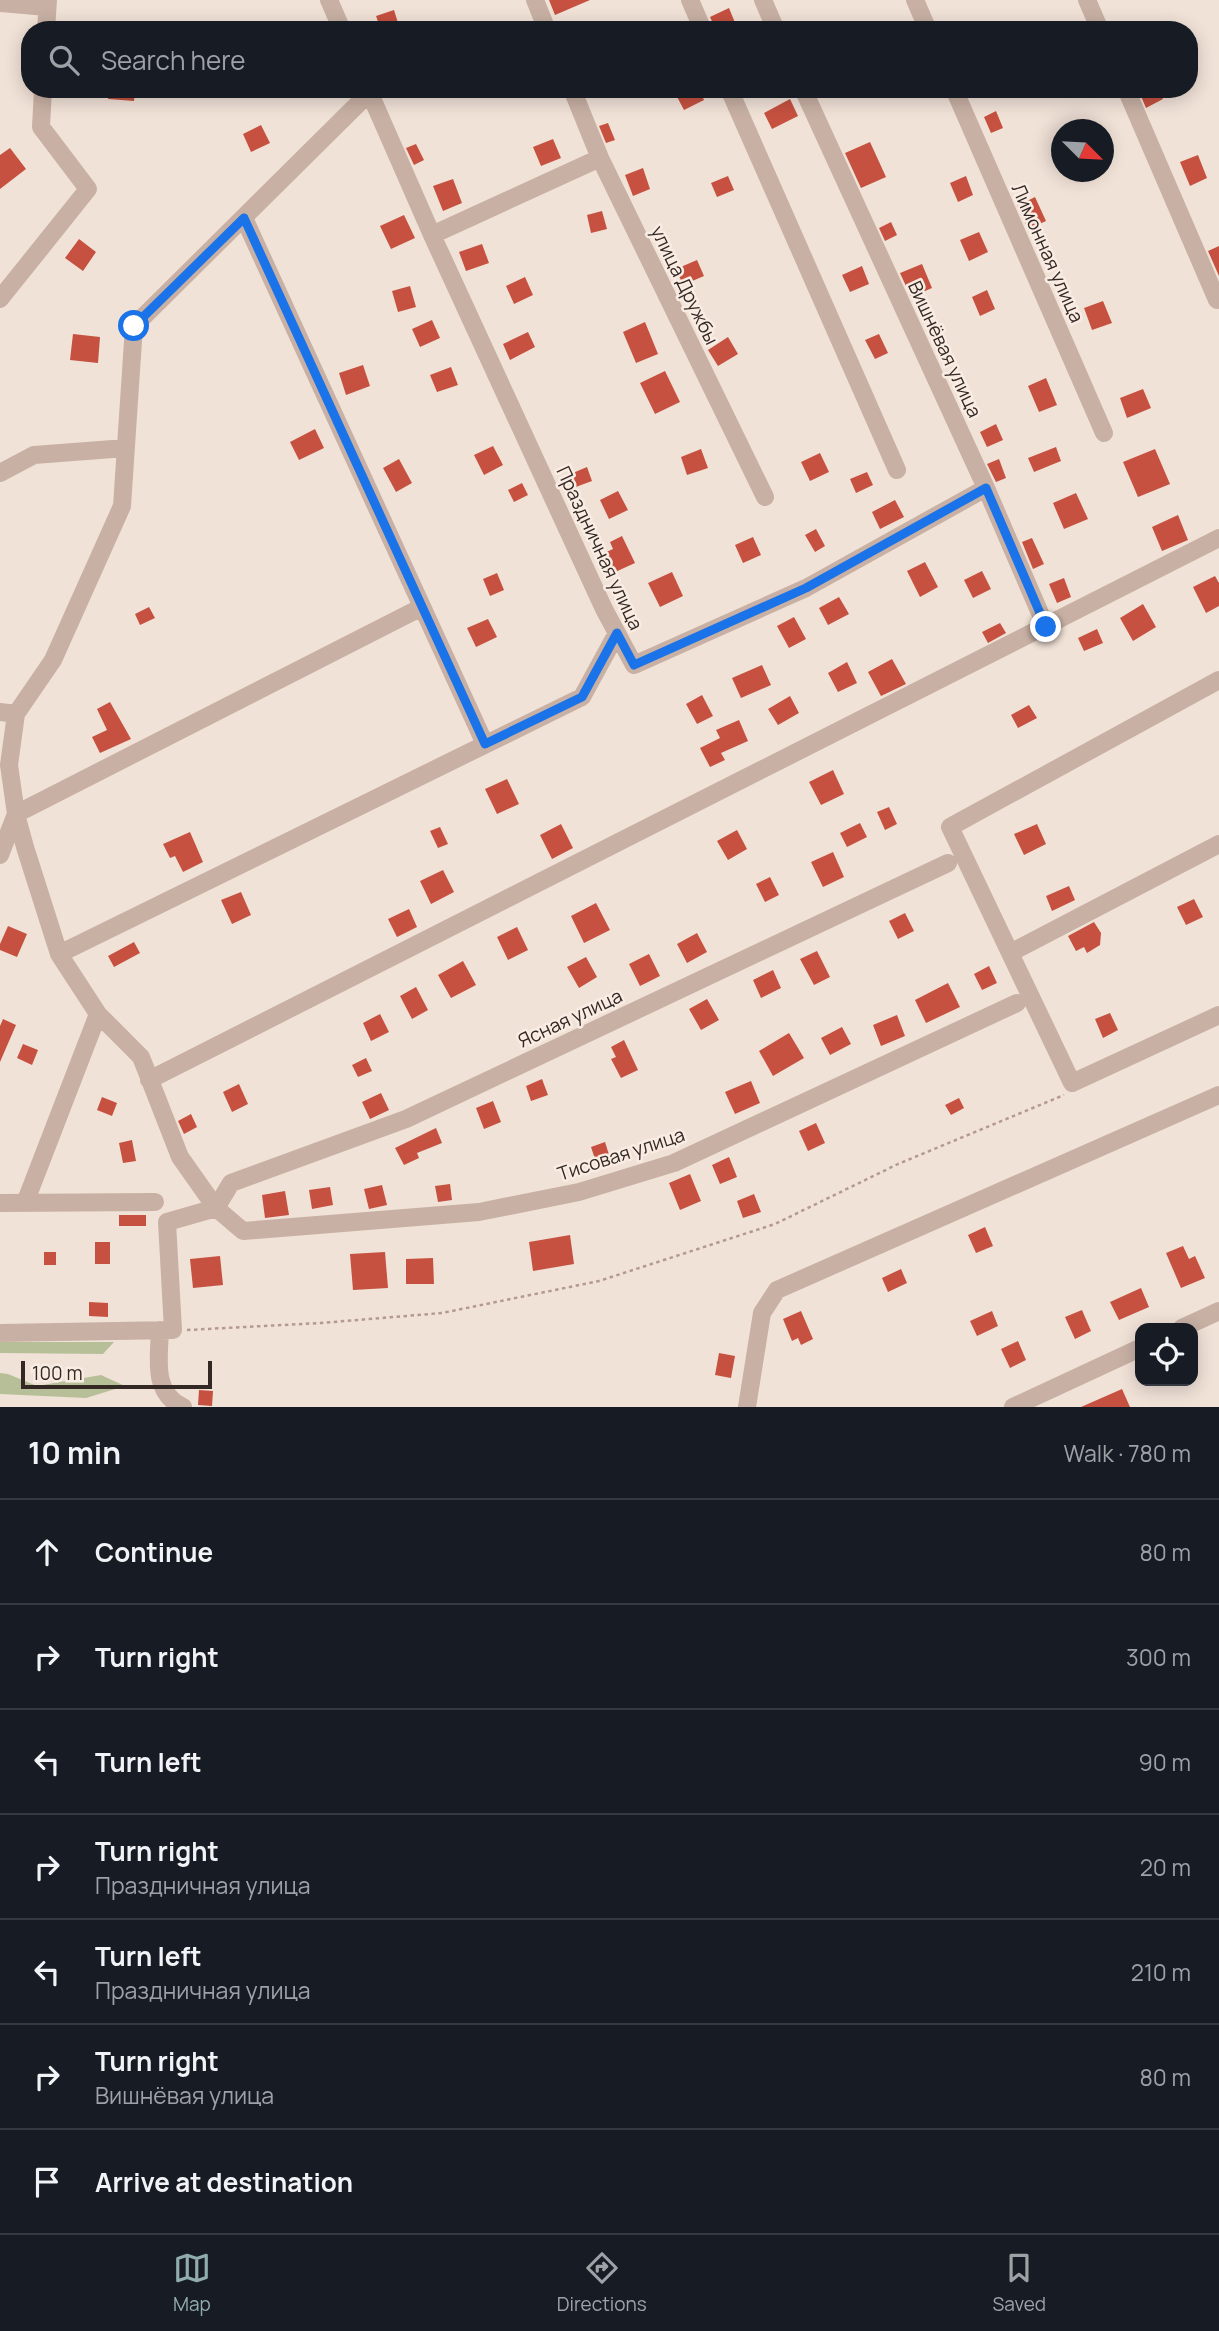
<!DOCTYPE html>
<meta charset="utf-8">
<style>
:root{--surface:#171b24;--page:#20242c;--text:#f1f3f6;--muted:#9ea1a6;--line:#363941;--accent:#91acac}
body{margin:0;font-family:Manrope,sans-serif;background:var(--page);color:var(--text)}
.controls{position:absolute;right:21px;bottom:21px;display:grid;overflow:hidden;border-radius:14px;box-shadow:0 4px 18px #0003}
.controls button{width:63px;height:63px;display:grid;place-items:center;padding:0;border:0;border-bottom:2px solid var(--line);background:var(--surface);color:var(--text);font:35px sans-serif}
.compass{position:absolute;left:1051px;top:119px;width:63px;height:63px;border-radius:50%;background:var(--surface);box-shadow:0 4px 18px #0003;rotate:114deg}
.scale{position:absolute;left:21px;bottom:18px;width:191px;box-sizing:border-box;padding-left:7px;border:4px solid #342825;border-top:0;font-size:19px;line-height:24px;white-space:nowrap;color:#342825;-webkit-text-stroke:5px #f9ece3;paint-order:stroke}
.stop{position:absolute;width:21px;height:21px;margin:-16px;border:5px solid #1a73e8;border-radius:50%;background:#fff}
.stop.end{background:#1a73e8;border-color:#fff;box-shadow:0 2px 7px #0008}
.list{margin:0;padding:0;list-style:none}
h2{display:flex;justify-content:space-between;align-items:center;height:91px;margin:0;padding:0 28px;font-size:30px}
h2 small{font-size:23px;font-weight:400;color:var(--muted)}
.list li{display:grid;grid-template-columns:46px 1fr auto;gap:21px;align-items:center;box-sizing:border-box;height:105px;padding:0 28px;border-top:2px solid var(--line)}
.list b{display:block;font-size:26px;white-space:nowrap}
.list p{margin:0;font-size:23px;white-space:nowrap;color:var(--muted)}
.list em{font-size:23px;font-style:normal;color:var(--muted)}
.icon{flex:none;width:38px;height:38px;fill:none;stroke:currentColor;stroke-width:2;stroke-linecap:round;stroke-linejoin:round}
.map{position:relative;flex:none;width:1219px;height:1407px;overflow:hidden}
.search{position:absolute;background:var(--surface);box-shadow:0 4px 18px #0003;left:21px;right:21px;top:21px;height:77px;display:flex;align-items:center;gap:18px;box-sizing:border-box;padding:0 24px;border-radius:28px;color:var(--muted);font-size:26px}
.sheet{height:826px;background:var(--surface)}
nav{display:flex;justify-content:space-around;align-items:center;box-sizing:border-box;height:98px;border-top:2px solid var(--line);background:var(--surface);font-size:19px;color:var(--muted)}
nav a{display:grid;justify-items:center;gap:4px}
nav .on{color:var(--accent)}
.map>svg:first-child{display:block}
.green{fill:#b7bf98}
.building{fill:#c65140}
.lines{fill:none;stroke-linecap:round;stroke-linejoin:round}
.path{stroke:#b49a8e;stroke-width:2.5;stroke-dasharray:3.5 3.5;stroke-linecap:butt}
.minor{stroke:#c8b0a4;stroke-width:18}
.route{stroke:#1a73e8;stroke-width:9}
.labels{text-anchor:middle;stroke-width:5;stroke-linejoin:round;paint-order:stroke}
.street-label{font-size:19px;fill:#342825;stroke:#f9ece3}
</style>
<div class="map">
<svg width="1219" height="1407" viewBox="0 0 1219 1407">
<rect width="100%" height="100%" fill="#f1e2d7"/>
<path class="green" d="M0,1342H114L103,1354L0,1353Z
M0,1373L8,1374L37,1386L101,1375L125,1386L86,1398L0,1394Z"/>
<path class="building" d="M549,0H590L555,15Z
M729,8L738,30H716L710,17Z
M394,10L399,26L381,30L376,16Z
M109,89H135L134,101L108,99Z
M673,89H699L704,100L684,110Z
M1138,89H1158L1163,99L1146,108Z
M790,99L798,116L772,129L764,113Z
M996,111L1003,128L991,133L984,117Z
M608,123L615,140L606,143L599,126Z
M261,125L270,143L251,152L243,134Z
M553,139L561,158L541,166L533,147Z
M870,142L886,177L861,188L845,153Z
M416,144L424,160L414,165L406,148Z
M10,148L26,169L0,189V155Z
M1198,155L1207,178L1190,186L1180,162Z
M643,168L650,189L633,196L625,175Z
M728,176L734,190L717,197L711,183Z
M966,176L973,195L958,202L950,183Z
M453,179L462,203L443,211L433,186Z
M1035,197L1046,221L1028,229L1017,206Z
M602,211L607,229L591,233L587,215Z
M404,215L415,238L391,249L380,226Z
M891,222L897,235L885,241L879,228Z
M979,232L988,252L969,261L960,240Z
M79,239L96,252L83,271L65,258Z
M482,244L489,263L466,271L459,252Z
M1219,246V276L1208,251Z
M697,260L704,276L683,285L676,269Z
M922,264L932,288L911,297L900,273Z
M862,266L869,284L850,292L842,275Z
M525,277L533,295L514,304L506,286Z
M410,286L416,307L398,312L392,291Z
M987,290L995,309L980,316L972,297Z
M1103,301L1112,323L1092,330L1084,308Z
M432,320L440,338L420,347L412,329Z
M645,322L658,354L636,363L623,332Z
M528,332L535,347L510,360L503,344Z
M73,334L100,337L98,363L70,360Z
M879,334L888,353L875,359L865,340Z
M728,337L738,354L718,366L708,350Z
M363,365L370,386L346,395L339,373Z
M451,367L458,385L437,392L430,375Z
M665,371L680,402L655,414L640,383Z
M1046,378L1057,405L1039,412L1028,386Z
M1143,389L1151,408L1127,418L1120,398Z
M996,424L1003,440L987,447L980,432Z
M315,429L324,448L299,460L290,442Z
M493,446L503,465L484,475L474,455Z
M1056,447L1061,461L1034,472L1028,458Z
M701,449L708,468L687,475L681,457Z
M1155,449L1170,484L1138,497L1123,462Z
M820,453L829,472L810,481L801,462Z
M399,459L412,483L396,492L383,468Z
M999,459L1006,478L996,482L987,464Z
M587,467L592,481L573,488L568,475Z
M867,472L873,485L856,493L850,479Z
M522,483L528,495L514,502L508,490Z
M618,491L628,510L609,519L600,500Z
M1076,493L1088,519L1064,529L1053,503Z
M895,500L904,517L880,529L872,512Z
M1178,515L1188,540L1162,551L1152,527Z
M816,529L825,546L815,552L805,535Z
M622,536L635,563L613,573L604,553L613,549L610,542Z
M753,537L761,555L743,563L735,545Z
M1032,538L1044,564L1033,569L1022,542Z
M925,562L938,587L920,597L907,571Z
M982,571L991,589L973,598L964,580Z
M672,572L683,596L660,607L648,583Z
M497,573L504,590L490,596L483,579Z
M1215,576L1219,583V606L1206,613L1193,587Z
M1064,578L1071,597L1057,603L1049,584Z
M839,597L849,614L828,625L819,608Z
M1143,604L1156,627L1133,641L1120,618Z
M149,607L155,618L140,625L135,614Z
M794,617L806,639L789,648L777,626Z
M488,619L497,637L476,647L467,628Z
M1000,623L1006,633L988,643L982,632Z
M1097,629L1103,643L1084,651L1078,638Z
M892,659L906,684L881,696L868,672Z
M847,662L857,683L838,692L828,673Z
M762,665L771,685L741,698L732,678Z
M702,695L713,716L697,724L686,704Z
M790,696L799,713L778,725L768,709Z
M110,702L131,739L100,753L92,737L107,730L97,709Z
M1029,705L1037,718L1018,728L1011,715Z
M739,720L748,741L721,753L725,760L710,767L700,748L720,738L716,730Z
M833,770L844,794L821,805L809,782Z
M507,779L519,804L497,814L485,789Z
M889,807L897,824L885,830L877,812Z
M860,823L867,837L847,847L840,833Z
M561,824L573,848L552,859L540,835Z
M1037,824L1046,844L1024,855L1014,834Z
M440,827L448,844L438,848L430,831Z
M737,830L747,849L728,860L717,841Z
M190,832L203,862L183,872L175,856L170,858L163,844Z
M833,852L844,877L823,887L811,862Z
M443,870L454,892L431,904L420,881Z
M770,877L779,895L765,902L756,884Z
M1069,886L1075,900L1052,911L1046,896Z
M241,892L251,915L232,924L221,900Z
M1194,899L1203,917L1186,925L1177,907Z
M596,903L610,930L584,943L571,916Z
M409,909L417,927L397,937L388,919Z
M905,913L914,931L898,939L889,921Z
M1094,922L1101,933L1100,945L1087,953L1084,947L1076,951L1068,936Z
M8,926L27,934L17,957L0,950V944Z
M517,927L528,950L508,960L497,937Z
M697,933L707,952L687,963L677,944Z
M134,942L140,953L114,967L108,956Z
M817,951L830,977L814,985L800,959Z
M649,954L660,976L640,986L629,964Z
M586,957L597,977L579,988L567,967Z
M463,961L476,985L451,998L438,975Z
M989,966L997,983L982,990L974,974Z
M773,970L781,988L761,998L753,980Z
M948,983L960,1007L926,1023L915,1000Z
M416,987L428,1010L412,1019L400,996Z
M707,999L719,1020L701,1030L689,1009Z
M1110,1013L1118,1030L1103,1038L1095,1019Z
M380,1014L389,1032L371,1041L363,1023Z
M897,1015L905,1036L881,1046L873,1025Z
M3,1019L16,1025L0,1062V1026Z
M842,1027L851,1044L830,1055L821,1038Z
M789,1033L804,1058L773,1076L759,1051Z
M624,1040L638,1070L621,1078L611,1059L616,1057L611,1047Z
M23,1044L38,1050L32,1065L17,1058Z
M366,1058L372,1071L358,1077L352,1065Z
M542,1079L548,1095L531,1101L526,1086Z
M751,1081L760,1103L735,1114L725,1092Z
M239,1084L248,1104L232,1112L223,1092Z
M381,1093L389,1110L370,1119L362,1102Z
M102,1097L117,1103L112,1116L97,1110Z
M959,1098L964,1108L951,1115L945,1105Z
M493,1101L501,1122L484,1129L476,1108Z
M191,1114L197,1127L184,1134L178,1121Z
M816,1123L825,1143L808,1151L799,1131Z
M436,1128L442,1143L417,1153L419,1158L404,1165L395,1148Z
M132,1140L136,1161L123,1163L119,1143Z
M605,1142L611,1161L597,1165L591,1147Z
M729,1157L737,1177L720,1184L712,1165Z
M690,1174L701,1201L680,1210L669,1183Z
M450,1184L452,1200L438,1202L435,1186Z
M382,1185L387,1205L369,1209L364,1189Z
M330,1187L333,1205L312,1209L309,1190Z
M285,1191L289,1215L265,1218L262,1195Z
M754,1194L761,1212L743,1218L737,1201Z
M119,1215H146V1226H119Z
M985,1227L993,1246L976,1253L968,1235Z
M570,1235L574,1264L533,1271L529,1242Z
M95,1242H110V1264H95Z
M1183,1246L1189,1259L1195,1256L1205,1278L1181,1288L1166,1253Z
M44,1252H56V1265H44Z
M385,1252L388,1288L353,1290L350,1254Z
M220,1256L223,1285L193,1288L190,1259Z
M433,1258L434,1284H406V1259Z
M901,1269L907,1283L888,1292L882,1278Z
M1141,1288L1149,1307L1119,1320L1110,1302Z
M89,1302L108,1303V1317L89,1316Z
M1082,1310L1091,1331L1075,1339L1065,1317Z
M801,1311L813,1339L801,1345L798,1338L792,1341L783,1319Z
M992,1311L998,1326L977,1336L970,1321Z
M1018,1341L1026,1360L1010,1368L1001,1349Z
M719,1353L735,1356L731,1378L715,1375Z
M1122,1389L1130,1407H1081Z
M199,1390L213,1391L212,1406L198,1405Z"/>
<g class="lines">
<path class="path" d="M187,1330L321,1323L442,1313L599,1281L775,1224L898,1164L1064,1095"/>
<path class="minor" d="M329,0L342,30
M535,0L547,30
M690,0L703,30
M763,0L776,30
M915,0L928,30
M1087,0L1100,30
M0,3L47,7
M46,30L48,0
M368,89L432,235L604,609L634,665L806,588L986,488
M572,89L600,158L765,497
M729,89L897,470
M803,89L986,488L1046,627
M954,89L1104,433
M1126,89L1217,300
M244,218L485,744
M432,235L600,158
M0,299L88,189L41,127L43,89
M0,473L34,455L126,448
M0,712L16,714L9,765L16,814L25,847L59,954L98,1014L25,1203
M16,714L53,660L122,506L134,326L369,93
M1219,844L1010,953L1072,1083L1219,1015
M0,855L16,814L422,607
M948,863L406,1119L231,1183L216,1208L243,1231L479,1212L579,1192L674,1163L1017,1003
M1010,953L950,827L1219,680
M59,954L582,697L617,633
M149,1080L1219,538
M0,1203L155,1202
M1182,1328L1219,1311
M160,1330C159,1358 152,1393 183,1407
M0,1333L173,1330L167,1222L216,1208L180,1157L141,1057L98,1014
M747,1407L762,1313L777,1290L1219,1095
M1013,1407L1140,1348"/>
</g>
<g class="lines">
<path class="route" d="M134,326L244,218L485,744L582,697L617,633L634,665L806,588L986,488L1046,627"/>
</g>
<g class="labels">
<g class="street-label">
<text transform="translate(1048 253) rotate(66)" y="7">Лимонная улица</text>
<text transform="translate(685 285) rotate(64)" y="7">улица Дружбы</text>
<text transform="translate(945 349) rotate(65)" y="7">Вишнёвая улица</text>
<text transform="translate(600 548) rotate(65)" y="7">Праздничная улица</text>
<text transform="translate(570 1018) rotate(-25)" y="7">Ясная улица</text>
<text transform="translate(621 1154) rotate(-18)" y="7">Тисовая улица</text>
</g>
</g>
</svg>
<div class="controls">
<button><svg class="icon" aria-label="locate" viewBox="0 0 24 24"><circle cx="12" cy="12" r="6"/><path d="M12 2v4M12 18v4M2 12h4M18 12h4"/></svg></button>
</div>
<svg class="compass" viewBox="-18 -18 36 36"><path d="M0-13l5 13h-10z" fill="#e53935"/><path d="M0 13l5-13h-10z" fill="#9ea1a6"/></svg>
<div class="scale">100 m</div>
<div class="stop" style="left:134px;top:326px"></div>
<div class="stop end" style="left:1046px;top:627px"></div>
<div class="search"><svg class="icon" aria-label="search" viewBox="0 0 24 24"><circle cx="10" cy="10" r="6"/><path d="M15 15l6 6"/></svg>Search here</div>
</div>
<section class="sheet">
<h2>10 min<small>Walk · 780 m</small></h2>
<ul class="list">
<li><svg class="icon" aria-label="ahead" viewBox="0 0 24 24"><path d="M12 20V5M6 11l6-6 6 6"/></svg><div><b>Continue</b></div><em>80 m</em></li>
<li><svg class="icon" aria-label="right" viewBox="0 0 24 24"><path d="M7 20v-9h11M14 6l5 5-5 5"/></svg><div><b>Turn right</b></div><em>300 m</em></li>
<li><svg class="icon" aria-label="left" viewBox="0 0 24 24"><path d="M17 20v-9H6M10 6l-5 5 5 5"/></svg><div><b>Turn left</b></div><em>90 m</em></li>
<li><svg class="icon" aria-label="right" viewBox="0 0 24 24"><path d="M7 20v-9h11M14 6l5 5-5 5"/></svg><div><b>Turn right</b><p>Праздничная улица</p></div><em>20 m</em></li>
<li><svg class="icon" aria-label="left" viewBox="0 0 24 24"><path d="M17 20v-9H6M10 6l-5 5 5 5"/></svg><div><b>Turn left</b><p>Праздничная улица</p></div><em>210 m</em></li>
<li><svg class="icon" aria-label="right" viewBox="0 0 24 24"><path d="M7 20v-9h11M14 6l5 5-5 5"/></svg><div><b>Turn right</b><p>Вишнёвая улица</p></div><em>80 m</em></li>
<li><svg class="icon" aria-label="arrive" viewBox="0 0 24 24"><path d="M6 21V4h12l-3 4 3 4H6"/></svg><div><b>Arrive at destination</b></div></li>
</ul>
</section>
<nav>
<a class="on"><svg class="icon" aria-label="map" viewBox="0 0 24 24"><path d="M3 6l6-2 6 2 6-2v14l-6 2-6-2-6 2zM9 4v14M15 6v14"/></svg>Map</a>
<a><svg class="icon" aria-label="directions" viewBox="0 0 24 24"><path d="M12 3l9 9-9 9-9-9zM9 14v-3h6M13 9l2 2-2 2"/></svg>Directions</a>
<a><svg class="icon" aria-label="saved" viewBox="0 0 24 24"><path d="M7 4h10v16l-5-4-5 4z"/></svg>Saved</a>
</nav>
